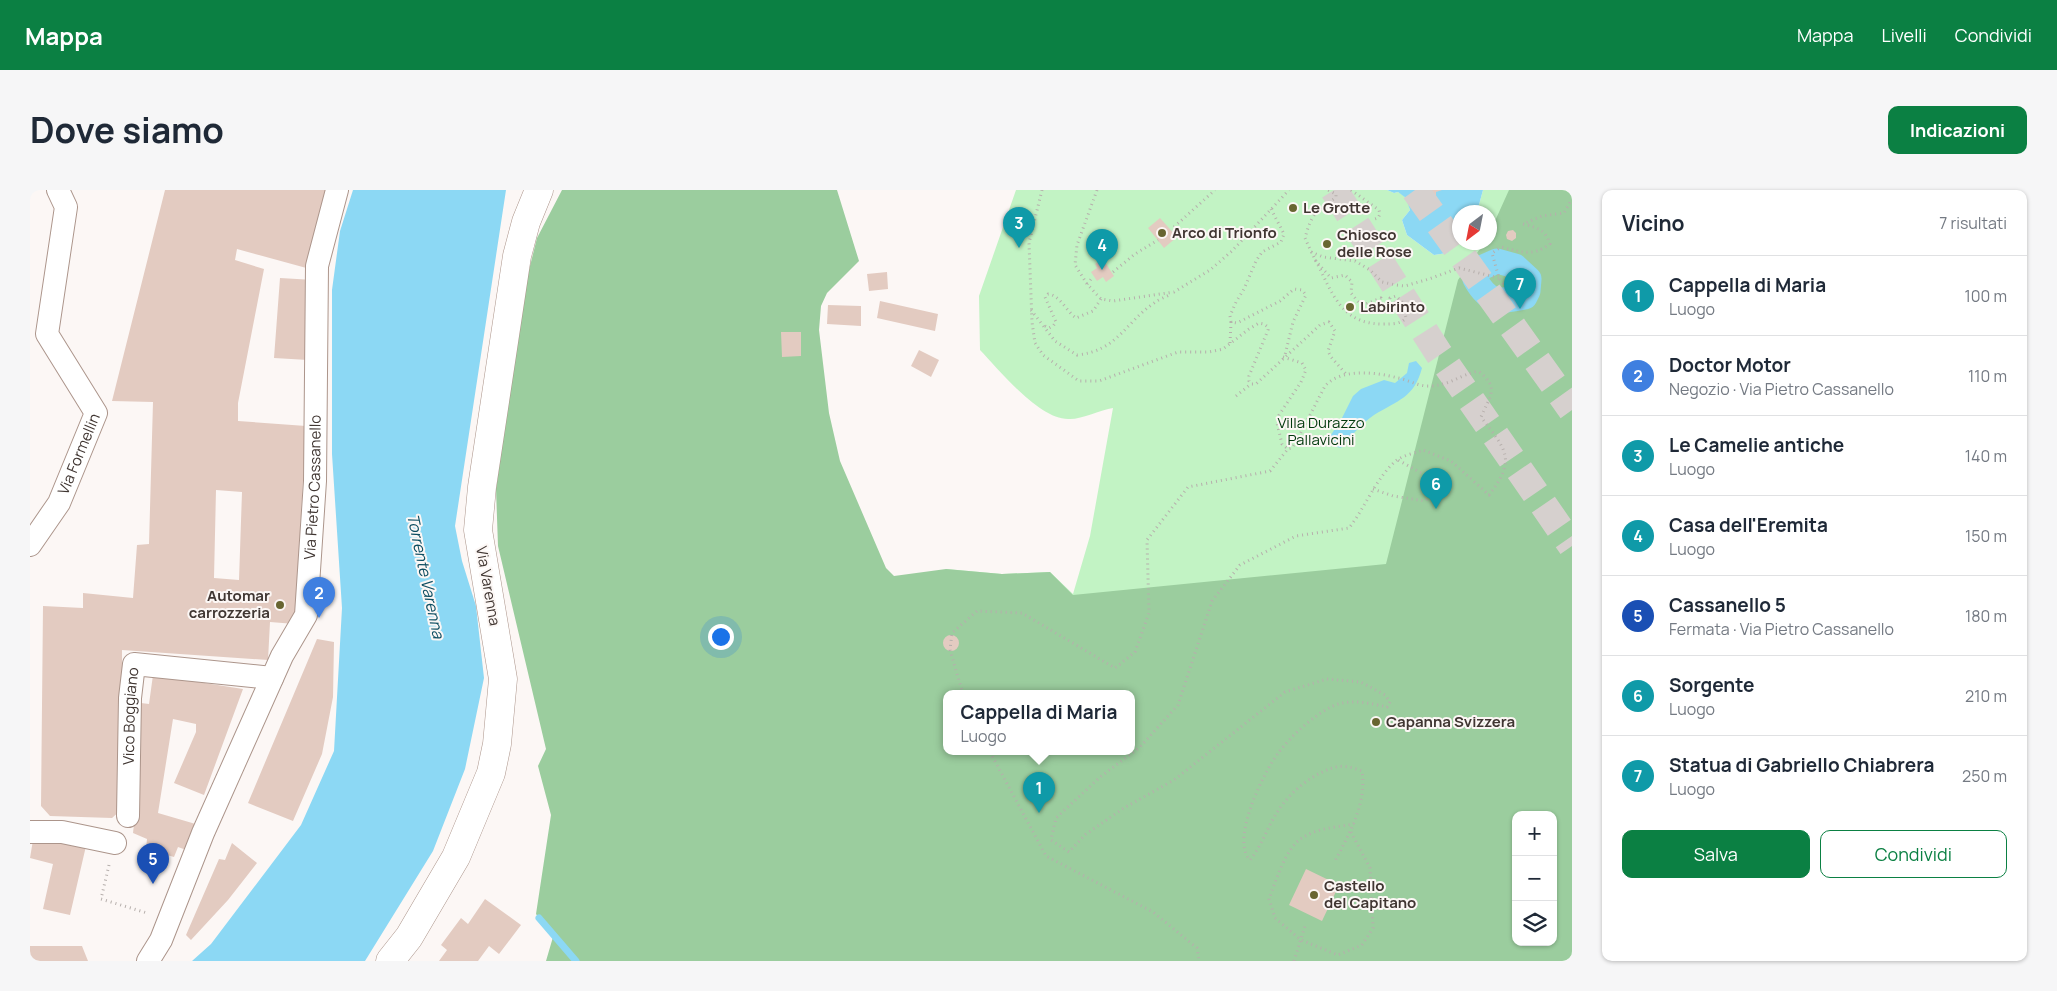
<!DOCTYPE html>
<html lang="it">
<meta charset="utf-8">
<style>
:root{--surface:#fff;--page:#f6f6f7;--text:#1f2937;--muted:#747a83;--line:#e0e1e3;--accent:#0b8043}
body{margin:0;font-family:Manrope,sans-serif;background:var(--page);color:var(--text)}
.controls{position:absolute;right:15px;bottom:15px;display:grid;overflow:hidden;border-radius:10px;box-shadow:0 1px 4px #0004}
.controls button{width:45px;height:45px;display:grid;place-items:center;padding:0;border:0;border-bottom:1px solid var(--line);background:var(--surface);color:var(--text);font:25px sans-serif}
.compass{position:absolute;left:1422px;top:15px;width:45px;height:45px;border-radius:50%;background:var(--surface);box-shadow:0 1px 4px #0004;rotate:212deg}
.you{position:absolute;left:690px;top:446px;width:18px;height:18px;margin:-12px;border:4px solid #fff;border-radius:50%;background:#1a73e8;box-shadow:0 0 0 8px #1a73e833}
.badge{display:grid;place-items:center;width:32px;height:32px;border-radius:50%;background:var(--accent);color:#fff;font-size:16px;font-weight:700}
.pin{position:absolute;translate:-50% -41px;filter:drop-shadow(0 1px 2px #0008)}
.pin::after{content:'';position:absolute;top:26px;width:18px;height:15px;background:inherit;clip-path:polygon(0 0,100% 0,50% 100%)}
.popup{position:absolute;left:913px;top:500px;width:192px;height:65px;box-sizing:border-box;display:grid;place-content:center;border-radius:10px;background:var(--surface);filter:drop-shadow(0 1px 4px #0005);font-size:16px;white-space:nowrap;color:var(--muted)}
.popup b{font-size:19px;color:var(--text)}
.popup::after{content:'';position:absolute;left:50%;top:100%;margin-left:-10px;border:10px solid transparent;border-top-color:var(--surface)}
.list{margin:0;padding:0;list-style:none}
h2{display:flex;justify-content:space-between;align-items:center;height:65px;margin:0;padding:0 20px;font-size:21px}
h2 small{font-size:16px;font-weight:400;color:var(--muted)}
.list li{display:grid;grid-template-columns:32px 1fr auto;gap:15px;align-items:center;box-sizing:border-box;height:80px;padding:0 20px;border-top:1px solid var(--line)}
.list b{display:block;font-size:19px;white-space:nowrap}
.list p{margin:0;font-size:16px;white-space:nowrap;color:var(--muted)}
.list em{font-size:16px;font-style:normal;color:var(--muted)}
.actions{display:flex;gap:10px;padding:15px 20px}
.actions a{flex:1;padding:11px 0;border:1px solid var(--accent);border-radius:10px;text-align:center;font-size:18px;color:var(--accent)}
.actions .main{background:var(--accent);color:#fff}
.icon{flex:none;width:28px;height:28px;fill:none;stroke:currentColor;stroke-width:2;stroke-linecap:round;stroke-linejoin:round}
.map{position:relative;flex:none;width:1542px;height:771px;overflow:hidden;border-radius:10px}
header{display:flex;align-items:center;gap:30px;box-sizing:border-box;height:70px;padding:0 25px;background:var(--accent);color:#fff}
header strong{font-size:24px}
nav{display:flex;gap:28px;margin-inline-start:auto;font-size:18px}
.intro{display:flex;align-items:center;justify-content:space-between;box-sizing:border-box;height:120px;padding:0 30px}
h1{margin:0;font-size:35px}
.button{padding:12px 22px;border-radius:10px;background:var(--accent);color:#fff;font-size:18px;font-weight:700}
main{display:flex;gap:30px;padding:0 30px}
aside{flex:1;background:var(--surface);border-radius:10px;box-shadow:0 1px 4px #0004}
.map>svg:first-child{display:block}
.green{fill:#c2f3c4;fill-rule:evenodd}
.forest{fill:#9bcd9e;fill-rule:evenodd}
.water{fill:#8cd8f4}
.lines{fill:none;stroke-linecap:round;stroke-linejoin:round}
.stream{stroke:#8cd8f4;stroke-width:7}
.canal{stroke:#8cd8f4;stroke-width:25}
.building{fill:#e3cbc1;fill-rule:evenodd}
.motorway-tunnel{stroke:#d6d0ce;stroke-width:28;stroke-dasharray:28 14;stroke-linecap:butt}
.minor-casing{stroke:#ac958b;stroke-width:24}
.tertiary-casing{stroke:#ac958b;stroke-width:29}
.path{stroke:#b6afac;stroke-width:3;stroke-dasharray:1 4;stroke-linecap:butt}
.minor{stroke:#fff;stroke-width:22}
.tertiary{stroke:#fff;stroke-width:28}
.poi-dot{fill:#686531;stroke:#fcf7f5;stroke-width:2}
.labels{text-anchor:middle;stroke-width:4;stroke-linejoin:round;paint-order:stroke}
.poi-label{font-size:15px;font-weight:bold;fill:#403632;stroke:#fcf7f5;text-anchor:start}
.park-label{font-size:15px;fill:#00390c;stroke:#fcf7f5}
.street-label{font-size:15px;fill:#403632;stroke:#fcf7f5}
.water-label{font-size:16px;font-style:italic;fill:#0d4e62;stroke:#fcf7f5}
</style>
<header>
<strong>Mappa</strong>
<nav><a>Mappa</a><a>Livelli</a><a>Condividi</a></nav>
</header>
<div class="intro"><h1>Dove siamo</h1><a class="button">Indicazioni</a></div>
<main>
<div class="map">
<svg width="1542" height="771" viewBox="0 0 1542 771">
<rect width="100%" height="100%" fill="#fcf7f5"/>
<path class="green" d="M986,0H1357L1364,3L1368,2C1376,6 1378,11 1380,20L1372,30L1377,45L1404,65L1417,63L1429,52H1460V22H1447L1453,0H1542V771H1061L894,549L916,379L972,384L1020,382L1043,404L1060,346L1083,218C1070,220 1051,230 1038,229C1009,229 969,180 950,160L949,106ZM916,504H1102V562H916ZM1486,625H1523V752H1486Z"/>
<path class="forest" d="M532,0H807L829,71L797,103L791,116L789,140L799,223L810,271L856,378L864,386L916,379L972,384L1020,382L1043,405L1356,374L1428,90L1454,53L1460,52V42L1479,0H1542V771H516L523,747L506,724L521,625L508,576L516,559L468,356L466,299L494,100L507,48ZM916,504H1102V562H916ZM1486,625H1523V752H1486Z"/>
<path class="water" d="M323,0H476L425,336L432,371L446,416L454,488L435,579L403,661L335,771H162L181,754L271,635L304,561L312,418L302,264V100L310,41Z
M1357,0H1453L1447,22H1430L1429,52L1417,63L1404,65L1377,45L1372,30L1380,20L1376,8L1368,2L1364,3Z
M1386,171L1392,178C1384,208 1368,210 1344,225C1331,234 1321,246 1311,258L1303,256L1299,248L1312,228L1323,206L1331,199L1354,190L1365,193L1377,183L1379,173Z"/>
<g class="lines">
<path class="stream" d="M509,728L546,771"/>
<path class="canal" d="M1467,71L1485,76L1499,89L1498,101L1495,107C1469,112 1459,114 1445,89L1451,78Z"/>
</g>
<path class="building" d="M135,0H298L280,79L207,59L205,70L234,79L208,213V231L276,236L265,434L240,432L238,470L92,460V619L82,628L20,626L11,616L13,416L53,418V403L103,408L107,355L119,354L123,212L82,211ZM186,300L212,302L209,390L184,388Z
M1396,0H1412L1406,2V12L1402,10L1401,2Z
M1130,28L1147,47L1134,58L1118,38Z
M1483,40L1486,43V48L1482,51L1477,49L1476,45L1478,41Z
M1073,69L1084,86L1076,92L1073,87L1067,91L1061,82L1067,78L1065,74Z
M857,82L858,99L839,101L837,84Z
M250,88L284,90L278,170L244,168Z
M850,111L908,124L905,141L847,128Z
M798,115L831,116V136L797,134Z
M751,142H771V166L752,167Z
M889,160L909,170L901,187L881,176Z
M913 453a8 8 0 1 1 16 0a8 8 0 1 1-16 0Z
M287,449L304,452L303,507L292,564L263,631L218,613Z
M123,485L213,499L174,605L144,593L166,542V534L143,529L128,623L169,635L159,661L148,657L144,667L116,659L117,649L103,643L110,580L104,579L111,513L119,514Z
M4,644L56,656L40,725L13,719L23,674L0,668Z
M202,653L227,673L198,710L161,750L156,745L189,669L195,670Z
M1276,679L1309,695L1292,731L1259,715Z
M455,709L491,735L469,764L459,756L448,771H409L417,760L411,755L431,728L438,734Z
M0,756H52L58,771H0Z"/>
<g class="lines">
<path class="motorway-tunnel" d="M1304,0L1409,164L1542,356
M1385,0L1542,220"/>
<g class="minor-casing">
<g id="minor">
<path id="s1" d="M0,355L29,313L66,223L17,144L36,17L28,0"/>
<path id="s2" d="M98,626L100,508L104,474L242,488"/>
<path d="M0,642H32L85,653"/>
<path id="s3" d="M118,771L131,750L173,643L252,466L276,425L285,291L287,76L307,0"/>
</g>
</g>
<g class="tertiary-casing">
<path id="tertiary" d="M360,771L379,747L426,667L461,583L467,554L473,489L448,340L452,297L487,66L496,32L509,0"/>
</g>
<path class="path" d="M1012,0L999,53L1002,132L1005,153L1013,165L1049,191H1069L1148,162H1179L1193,159L1219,139L1229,133L1234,134L1238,137V140L1219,186V191L1221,194H1226L1290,135L1299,132L1305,141L1298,161L1301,167L1316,184
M1067,0L1047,55L1045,75L1057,94L1071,109L1083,111L1144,102L1180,80L1202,61L1259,0
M1321,0L1349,20L1350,24L1348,28L1342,30
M1241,19L1254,44L1251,52L1232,62L1226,71L1214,99L1206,112L1200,126L1201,132L1207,133L1250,111L1264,99L1272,100L1276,105L1263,132L1255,165
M1144,37L1185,0
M1281,62L1293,67L1325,71L1340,80L1352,92L1366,95L1375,96L1399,89L1429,78L1469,88
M1285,70L1301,88L1315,85L1322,92L1321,103L1330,114H1336L1351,108L1352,116L1356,121L1360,119V108L1366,106L1373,113L1376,128C1371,134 1362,134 1355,134C1318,135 1306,113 1292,83C1286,71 1280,60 1275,48C1278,37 1282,24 1292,17C1297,13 1302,11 1306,7V4L1298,0
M1083,82L1105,64L1128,50
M1057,94L1062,88
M1479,102L1469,88L1462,63L1471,57C1491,62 1502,67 1520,54C1516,40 1506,37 1493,34L1512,26L1534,23L1542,9
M1001,120L1025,151L1047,165C1087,161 1095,133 1124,113C1129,109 1136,107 1141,104
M1015,136L1019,138L1023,136L1026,132L1015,107L1018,104C1030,105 1036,121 1046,128L1063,121L1071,109
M1200,153L1201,132
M1253,167L1272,173L1276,180L1271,192L1249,225L1247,233L1252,254L1258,259
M1206,206L1221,194
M1343,299L1363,306L1395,311L1399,307L1402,289L1368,270
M933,504L920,460L922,443L947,421L992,423L1085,478L1105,462L1119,423L1117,350L1158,297L1240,281L1258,259L1262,258L1266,252L1295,196C1311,178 1346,182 1368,188C1379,190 1389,197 1401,196C1420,195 1430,185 1448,181C1470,197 1460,206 1451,227C1476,260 1487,269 1459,305L1421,271L1393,260C1385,263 1374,265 1367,270C1347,286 1335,318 1319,338L1266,346L1210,375L1182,411L1148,515L1110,557L1069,588L1026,628L1021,650L1039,662L1056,644L1094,618L1144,590L1255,502L1297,489L1331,492L1355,505L1360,512L1357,517C1340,513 1318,508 1301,517C1283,526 1261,546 1249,562C1234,581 1200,650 1220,670C1234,653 1239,631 1253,614C1265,598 1286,582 1306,577C1315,575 1324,578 1332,581C1337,614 1319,644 1304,673
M960,562L1016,666L1123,722L1167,758L1169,771
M1321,642L1340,678L1343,738L1332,755L1308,765L1271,750L1245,728L1239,709C1245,693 1256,657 1272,648C1287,638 1307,637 1324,634
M79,675L71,709L117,723
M1264,771L1276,733"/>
<use href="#minor" class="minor"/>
<use href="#tertiary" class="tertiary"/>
</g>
<g class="poi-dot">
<circle cx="1263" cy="18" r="5"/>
<circle cx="1132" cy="43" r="5"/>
<circle cx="1297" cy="54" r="5"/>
<circle cx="1320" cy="117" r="5"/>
<circle cx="250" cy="415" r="5"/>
<circle cx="1346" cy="532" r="5"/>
<circle cx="1284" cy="705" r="5"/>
</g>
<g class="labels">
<g class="poi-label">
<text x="1273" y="23">Le Grotte</text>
<text x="1142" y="48">Arco di Trionfo</text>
<text x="1307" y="50">Chiosco<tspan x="1307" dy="17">delle Rose</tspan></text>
<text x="1330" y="122">Labirinto</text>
<text x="240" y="411" text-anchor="end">Automar<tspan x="240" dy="17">carrozzeria</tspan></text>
<text x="1356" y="537">Capanna Svizzera</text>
<text x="1294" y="701">Castello<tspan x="1294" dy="17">del Capitano</tspan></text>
</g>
<g class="park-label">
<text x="1291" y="238">Villa Durazzo<tspan x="1291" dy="17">Pallavicini</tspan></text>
</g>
<g class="street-label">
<text dy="5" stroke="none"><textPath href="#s1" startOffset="104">Via Formellin</textPath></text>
<text dy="5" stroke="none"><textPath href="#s3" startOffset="509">Via Pietro Cassanello</textPath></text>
<text transform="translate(458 396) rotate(80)" y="5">Via Varenna</text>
<text dy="5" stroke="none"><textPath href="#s2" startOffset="100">Vico Boggiano</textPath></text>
</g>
<g class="water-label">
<text transform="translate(396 386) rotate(78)" y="6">Torrente Varenna</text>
</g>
</g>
</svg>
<div class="controls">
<button>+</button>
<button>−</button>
<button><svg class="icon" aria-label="layers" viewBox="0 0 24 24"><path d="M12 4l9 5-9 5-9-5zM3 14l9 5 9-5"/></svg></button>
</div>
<svg class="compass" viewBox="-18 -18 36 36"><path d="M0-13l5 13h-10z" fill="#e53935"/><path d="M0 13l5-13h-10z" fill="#747a83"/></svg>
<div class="you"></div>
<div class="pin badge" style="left:1009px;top:623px;background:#0f9aa8">1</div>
<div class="popup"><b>Cappella di Maria</b>Luogo</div>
<div class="pin badge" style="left:289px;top:428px;background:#3f7fe0">2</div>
<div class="pin badge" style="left:989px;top:58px;background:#0f9aa8">3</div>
<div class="pin badge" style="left:1072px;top:80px;background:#0f9aa8">4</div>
<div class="pin badge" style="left:123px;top:694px;background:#1a4fb4">5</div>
<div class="pin badge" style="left:1406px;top:319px;background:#0f9aa8">6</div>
<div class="pin badge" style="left:1490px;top:119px;background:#0f9aa8">7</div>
</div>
<aside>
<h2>Vicino<small>7 risultati</small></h2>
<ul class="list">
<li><span class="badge" style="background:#0f9aa8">1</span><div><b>Cappella di Maria</b><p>Luogo</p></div><em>100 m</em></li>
<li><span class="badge" style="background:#3f7fe0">2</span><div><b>Doctor Motor</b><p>Negozio · Via Pietro Cassanello</p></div><em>110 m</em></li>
<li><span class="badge" style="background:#0f9aa8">3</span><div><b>Le Camelie antiche</b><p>Luogo</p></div><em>140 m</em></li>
<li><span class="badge" style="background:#0f9aa8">4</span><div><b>Casa dell'Eremita</b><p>Luogo</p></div><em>150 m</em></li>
<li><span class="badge" style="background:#1a4fb4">5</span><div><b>Cassanello 5</b><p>Fermata · Via Pietro Cassanello</p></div><em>180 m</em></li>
<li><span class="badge" style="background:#0f9aa8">6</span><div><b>Sorgente</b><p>Luogo</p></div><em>210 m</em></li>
<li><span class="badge" style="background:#0f9aa8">7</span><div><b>Statua di Gabriello Chiabrera</b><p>Luogo</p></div><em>250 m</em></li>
</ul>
<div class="actions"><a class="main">Salva</a><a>Condividi</a></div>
</aside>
</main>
